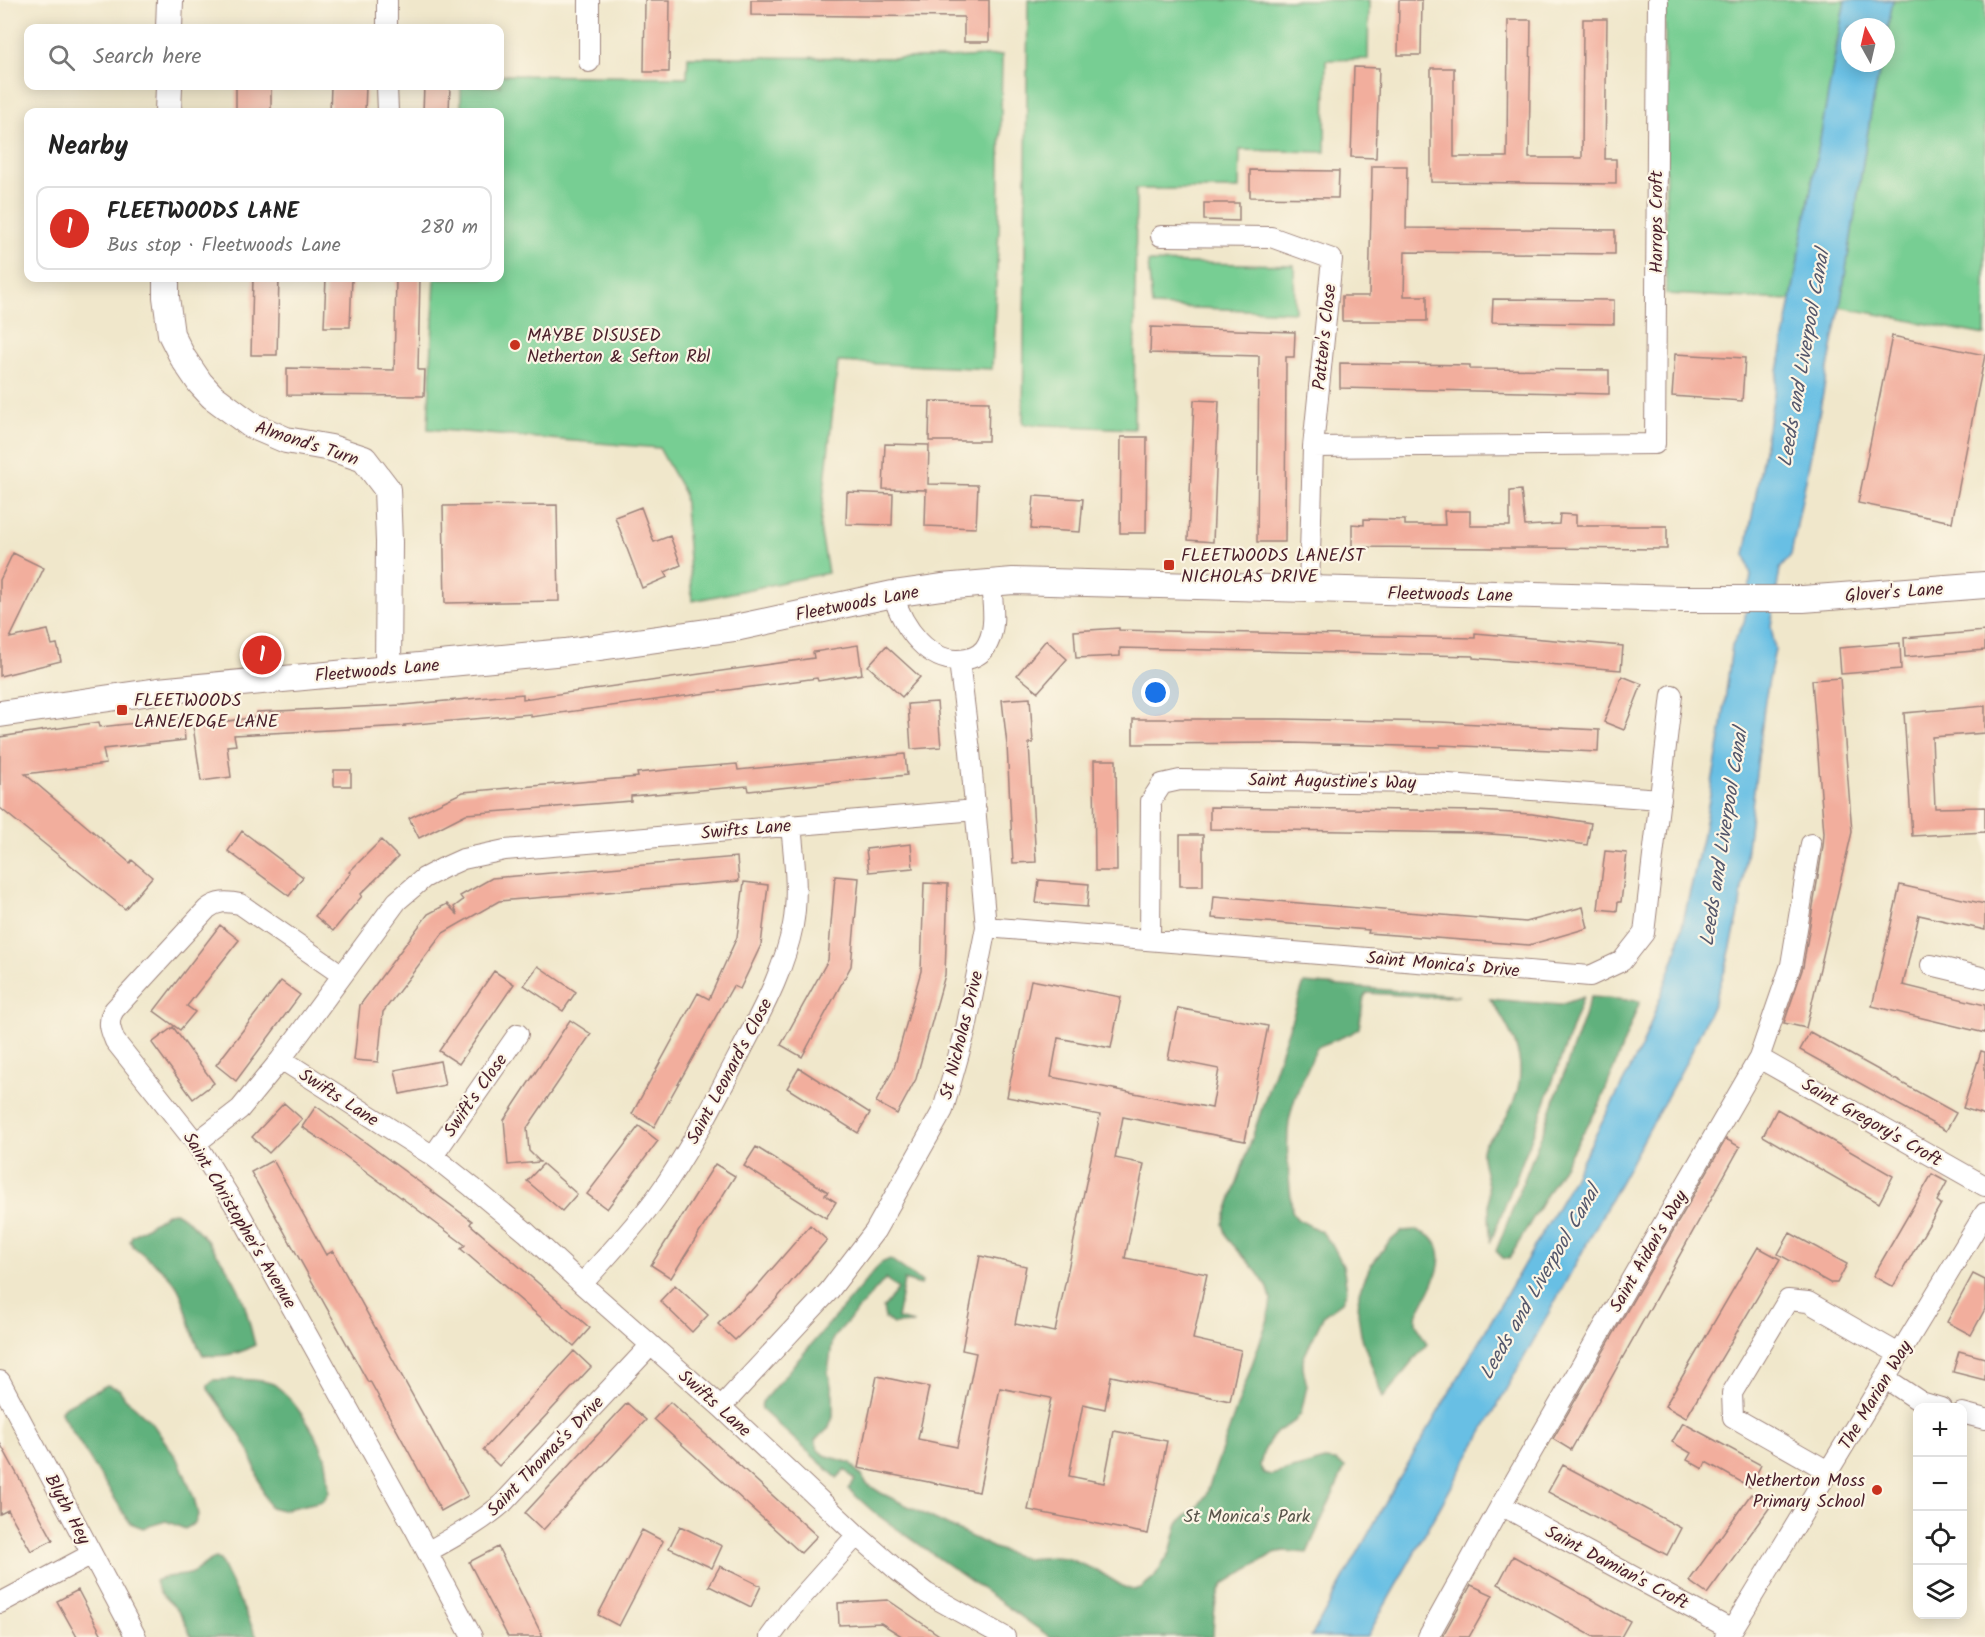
<!DOCTYPE html>
<meta charset="utf-8">
<style>
:root{--surface:#fff;--page:#f2f2f2;--text:#222;--muted:#767676;--line:#e0e0e0;--accent:#d93025}
body{margin:0;font-family:Kalam,sans-serif;background:var(--page);color:var(--text)}
.controls{position:absolute;right:18px;bottom:18px;display:grid;overflow:hidden;border-radius:12px;box-shadow:0 3px 15px #0003}
.controls button{width:54px;height:54px;display:grid;place-items:center;padding:0;border:0;border-bottom:2px solid var(--line);background:var(--surface);color:var(--text);font:30px sans-serif}
.compass{position:absolute;left:1841px;top:18px;width:54px;height:54px;border-radius:50%;background:var(--surface);box-shadow:0 3px 15px #0003;rotate:352deg}
.you{position:absolute;left:1156px;top:693px;width:21px;height:21px;margin:-15px;border:4px solid #fff;border-radius:50%;background:#1a73e8;box-shadow:0 0 0 9px #1a73e833}
.badge{display:grid;place-items:center;width:39px;height:39px;border-radius:50%;background:var(--accent);color:#fff;font-size:20px;font-weight:700}
.pin{position:absolute;translate:-50% -50%;border:3px solid #fff;box-shadow:0 2px 6px #0006}
.list{margin:0;padding:0;list-style:none}
h2{display:flex;justify-content:space-between;align-items:center;height:78px;margin:0;padding:0 24px;font-size:26px}
h2 small{font-size:20px;font-weight:400;color:var(--muted)}
.list li{display:grid;grid-template-columns:39px 1fr auto;gap:18px;align-items:center;box-sizing:border-box;height:84px;margin:0 12px 12px;padding:0 12px;border:2px solid var(--line);border-radius:12px}
.list b{display:block;font-size:22px;white-space:nowrap}
.list p{margin:0;font-size:20px;white-space:nowrap;color:var(--muted)}
.list em{font-size:20px;font-style:normal;color:var(--muted)}
.icon{flex:none;width:33px;height:33px;fill:none;stroke:currentColor;stroke-width:2;stroke-linecap:round;stroke-linejoin:round}
.map{position:relative;flex:none;width:1985px;height:1637px;overflow:hidden}
.search{position:absolute;background:var(--surface);box-shadow:0 3px 15px #0003;left:24px;top:24px;width:480px;height:66px;display:flex;align-items:center;gap:15px;box-sizing:border-box;padding:0 21px;border-radius:12px;color:var(--muted);font-size:22px}
.panel{position:absolute;background:var(--surface);box-shadow:0 3px 15px #0003;left:24px;top:108px;width:480px;height:174px;border-radius:12px}
.map>svg:first-child{display:block}
.green{fill:#77ce93;stroke:#60765f;stroke-width:1.5}
.forest{fill:#61b17d;stroke:#566854;stroke-width:1.5}
.water{fill:#67bfe4;stroke:#586f88;stroke-width:1.5}
.building{fill:#f2ae9d}
.lines{fill:none;stroke-linecap:round;stroke-linejoin:round}
.minor-casing{stroke:#9d837b;stroke-width:22}
.tertiary-casing{stroke:#9d837b;stroke-width:28}
.minor{stroke:#fff;stroke-width:20}
.tertiary{stroke:#fff;stroke-width:26}
.poi-dot{fill:#c8321e;stroke:#fcf5e5;stroke-width:2}
.labels{text-anchor:middle;stroke-width:4.5;stroke-linejoin:round;paint-order:stroke}
.street-label{font-size:18px;fill:#4a1f2b;stroke:#fcf5e5}
.poi-label{font-size:18px;fill:#4a1f2b;stroke:#fcf5e5;text-anchor:start}
.park-label{font-size:18px;fill:#58544a;stroke:#fcf5e5}
.water-label{font-size:20px;font-style:italic;fill:#54576c;stroke:#fcf5e5}
</style>
<div class="map">
<svg width="1985" height="1637" viewBox="0 0 1985 1637">
<rect width="100%" height="100%" fill="#fcf5e5"/>
<filter id="ink" filterUnits="userSpaceOnUse"><feTurbulence type="fractalNoise" baseFrequency=".0167" numOctaves="2"/><feDisplacementMap in="SourceGraphic" scale="12" xChannelSelector="R" yChannelSelector="G"/><feConvolveMatrix kernelMatrix="1 2 1 2 8 2 1 2 1" color-interpolation-filters="sRGB"/></filter>
<filter id="wash" filterUnits="userSpaceOnUse"><feTurbulence type="fractalNoise" baseFrequency=".008" numOctaves="4" result="noise"/><feDisplacementMap in="SourceGraphic" scale="24" xChannelSelector="R" yChannelSelector="G"/><feGaussianBlur stdDeviation="1.35" result="paint"/><feColorMatrix in="noise" values="0 0 0 0 0 0 0 0 0 0 0 0 0 0 0 0 0 1.4 0 .05"/><feComposite in="paint" operator="in"/></filter>
<g filter="url(#wash)">
<rect width="100%" height="100%" fill="#f0e7cb"/>
<path class="green" d="M1028,0H1369L1368,59L1326,60L1325,152L1240,150L1239,189H1136L1134,429L1023,424Z
M1665,0H1845L1791,300L1666,294Z
M1893,0H1985V335L1840,307L1871,112L1881,63H1886V38Z
M1002,55L999,228L992,369L838,362L820,528L828,573L692,601L684,493L659,448L428,429L435,278H500V112H461V86H500V75L687,77L688,57L946,58Z
M1148,262L1294,265L1295,312L1152,306Z"/>
<path class="forest" d="M1304,983L1459,996L1432,997L1367,993L1364,997L1359,1028L1350,1034L1317,1047C1307,1071 1293,1096 1289,1122C1285,1151 1290,1182 1292,1211L1297,1219L1322,1232L1333,1246L1343,1265L1347,1290L1342,1302L1324,1315L1303,1359V1368L1307,1386L1301,1413L1294,1422L1278,1431L1270,1440L1263,1453L1260,1466L1264,1473L1271,1475L1325,1460L1335,1461L1345,1467L1307,1553L1284,1551L1274,1553L1225,1583C1213,1597 1214,1619 1213,1637H1050L876,1514L848,1489L855,1480L845,1470L837,1478L761,1409L762,1402L881,1263L890,1259L922,1282L921,1285L904,1280L897,1319L914,1323L893,1324L885,1318L883,1308L898,1289L886,1278L833,1338L828,1372L833,1395V1416L828,1429L815,1440L817,1449L824,1455L851,1463L867,1484L881,1493L994,1548L1026,1559L1053,1557L1067,1558L1098,1571L1124,1587L1134,1590L1141,1588L1154,1577L1170,1553L1178,1523L1199,1505L1206,1495L1268,1319L1271,1300L1268,1288L1257,1272L1228,1239L1223,1224Z
M1583,997L1540,1117L1491,1241C1488,1223 1490,1205 1488,1186C1486,1175 1481,1161 1482,1150C1483,1141 1494,1136 1499,1129C1533,1079 1523,1045 1490,999L1560,1005Z
M1591,997L1640,1001L1600,1104L1509,1259L1503,1258L1496,1251L1547,1121Z
M175,1212C200,1225 234,1274 243,1300C248,1315 251,1330 255,1345C239,1355 221,1357 203,1355C188,1333 188,1299 173,1281C163,1268 146,1257 134,1247L130,1241L132,1236L168,1213Z
M1416,1230C1421,1232 1429,1235 1433,1239C1452,1260 1426,1296 1416,1317V1323L1427,1344L1383,1398L1361,1335L1358,1313L1359,1292L1370,1267L1388,1243L1402,1231Z
M237,1379C248,1380 265,1379 275,1385C293,1398 316,1433 324,1454C328,1466 328,1480 329,1492L323,1501L282,1510L270,1507C259,1489 257,1467 248,1449C237,1428 222,1408 208,1389V1385L213,1380Z
M107,1385L119,1389L125,1398L152,1423L180,1463L194,1498L198,1515L195,1523L185,1529L166,1521L143,1528L130,1523L62,1415L61,1411L64,1407Z
M216,1558L220,1560L257,1637H191C188,1628 184,1618 178,1611C170,1601 157,1594 155,1581C170,1573 176,1578 189,1574C199,1571 205,1561 216,1558Z"/>
<path class="water" d="M1845,0H1893L1886,38V27H1850V63H1881L1871,112L1840,307L1791,555L1780,569L1771,626L1775,649L1765,700L1739,913L1726,967L1714,1002L1691,1053L1535,1338L1367,1637H1311L1391,1493L1562,1199L1642,1046L1675,957L1702,839L1721,733L1732,645L1744,623L1751,575L1745,555Z"/>
<g id="blocks">
<path class="building" d="M645,0H670L669,72H644Z
M751,0H989V42H964V17L751,15Z
M1399,0H1422L1421,55H1398Z
M1583,19H1607L1605,159H1616V184L1431,182V68H1454V157H1507L1508,20H1531L1529,158H1582Z
M1354,67L1379,68L1376,158L1351,157Z
M236,86H271V112H236Z
M331,86H366L365,112H330Z
M424,86H450L449,112H423Z
M1372,166H1407L1406,228L1615,230V254L1405,252L1404,296H1427V321H1342V296H1369Z
M1250,170L1339,171L1338,198L1250,197Z
M1204,203H1239V221L1204,220Z
M253,278H279L277,355H251Z
M326,278H352L350,327H324Z
M396,278H420L418,370H425L424,396L287,395V368L394,370Z
M1493,299L1614,300V324L1492,322Z
M1151,327L1295,332L1294,357H1286L1285,542H1257L1259,356L1150,353Z
M1892,336L1985,355L1952,522L1858,503Z
M1675,354L1745,358L1742,401L1672,396Z
M1340,363L1470,365V369L1609,370V394L1340,388Z
M1194,400L1219,401L1213,542L1188,540Z
M930,401L989,402L988,441H929Z
M1121,437H1147L1146,533H1120Z
M885,444L929,445L928,484L978,485L976,528L925,526L926,490L883,489Z
M1521,490L1525,526L1559,524L1560,514L1576,515V526H1667V549L1352,547V524L1364,525V519L1405,520V525H1445L1444,511H1470V526H1510V491Z
M847,492L893,494L892,525L846,524Z
M1034,496L1083,499L1080,532L1031,529Z
M557,505L559,601L445,603L443,506Z
M641,507L654,542L670,536L681,565L665,572L668,577L642,588L615,517Z
M13,553L44,568L10,638L48,630L52,645L57,644L61,661L0,676V580Z
M1119,628V630L1475,638V633L1623,646L1621,670L1473,658V656L1164,649L1120,648V656L1076,658L1074,631Z
M1985,631V650L1905,657L1904,638Z
M1046,640L1067,659L1038,692L1017,675Z
M1900,643L1901,669L1841,674L1839,648Z
M858,645L862,674L818,681L817,678L531,717V714L404,725L405,726L234,735L236,745L227,746L231,777L201,781L193,726L257,717V712L402,705L523,694V699L814,658L813,652Z
M886,646L920,677L902,697L868,666Z
M1622,676L1642,684L1624,730L1604,722Z
M1840,678L1852,832L1806,1028L1784,1023L1803,967L1823,846L1824,833L1812,680Z
M1030,698L1033,743H1029L1036,862L1013,863L1007,745L1002,700Z
M937,702L941,747L911,749L908,704Z
M1985,706V733L1932,737L1935,808L1985,807V832L1912,836L1904,713Z
M183,718L185,740L103,749L106,764L25,774L130,863L132,860L152,877L125,909L0,808V737L99,722L100,727Z
M1133,719H1282L1440,722L1599,730L1598,752L1440,745V747L1291,743L1133,744Z
M905,754L907,775L749,791L748,786L631,796V801L466,814L419,838L409,818L463,792L638,777L637,773L687,768L737,764L738,770Z
M1094,760H1116L1117,871H1095Z
M334,770H351V786H334Z
M1210,807L1476,811L1532,814L1591,823L1587,845L1532,837L1476,833L1210,829Z
M242,831L303,877L289,896L228,851Z
M1180,835H1203V886H1180Z
M381,840L398,857L361,894L362,896L333,931L315,916L351,873L349,872Z
M911,844L913,868L869,872L866,849Z
M1605,851L1627,853L1621,902H1618L1617,911L1598,909Z
M737,857L739,881L499,901L443,933L383,1012L378,1062L354,1060L360,1005L428,914L447,904L458,915L454,907L463,900L460,896L492,878Z
M835,876L859,878L851,966L802,1057L781,1045L828,960Z
M1039,880L1089,884L1087,907L1036,903Z
M744,882L768,885L761,945L740,989L733,986L654,1127L632,1114L698,993L709,999L737,937Z
M924,883L948,884L945,975L916,1079L897,1114L876,1102L894,1068L921,971Z
M1900,885L1985,904V930L1919,915L1903,985L1985,1005V1033L1872,1006Z
M1214,896L1526,922L1583,907L1588,928L1529,945L1368,933L1369,930L1212,918Z
M220,925L239,940L187,1006L195,1012L180,1030L154,1011Z
M538,966L576,992L563,1011L524,985Z
M494,971L514,984L459,1064L439,1051Z
M1031,980L1121,997L1111,1048L1058,1038L1051,1077L1212,1108L1219,1069L1168,1059L1178,1008L1268,1026L1245,1141L1123,1117L1115,1158L1144,1164L1125,1258L1207,1274L1193,1339L1241,1350L1230,1401L1111,1376L1105,1409L1083,1404L1069,1476L1104,1483L1114,1431L1167,1441L1148,1534L1028,1510L1051,1398L1000,1388L979,1492L858,1468L877,1376L929,1387L918,1439L957,1447L976,1353L962,1350L980,1256L1026,1266L1015,1324L1055,1332L1100,1115L1007,1097Z
M281,981L300,995L236,1081L216,1065Z
M570,1020L591,1034L527,1128L529,1151L540,1162L508,1165L504,1120Z
M173,1027L214,1083L193,1099L152,1043Z
M1810,1032L1956,1113L1946,1131L1800,1050Z
M1981,1051L1985,1052V1115L1963,1108Z
M440,1061L445,1085L400,1094L395,1070Z
M799,1068L870,1113L858,1133L787,1088Z
M284,1103L302,1119L269,1153L252,1137Z
M316,1106L472,1221L470,1224L590,1328L574,1346L461,1249L465,1245L340,1152L302,1127Z
M1777,1109L1893,1176L1879,1203L1763,1136Z
M639,1126L658,1141L607,1209L587,1194Z
M1726,1139L1740,1147L1571,1450L1553,1439Z
M756,1147L828,1192L825,1195L836,1202L826,1218L744,1166Z
M273,1160L326,1255L333,1251L468,1496L441,1511L370,1381L368,1382L251,1172Z
M543,1164L577,1194L562,1211L527,1181Z
M715,1164L735,1176L671,1278L651,1265Z
M1932,1174L1947,1182L1937,1201L1941,1204L1893,1287L1873,1276Z
M810,1225L827,1240L773,1303L735,1340L718,1324L749,1292L751,1293Z
M1790,1233L1847,1264L1837,1283H1830L1778,1254Z
M1758,1247L1780,1259L1686,1418L1665,1406Z
M1973,1274L1985,1280V1309L1971,1335L1947,1322Z
M675,1285L708,1315L692,1332L660,1301Z
M574,1351L591,1367L499,1466L483,1450Z
M1959,1351L1985,1358V1380L1953,1372Z
M670,1402L817,1536L801,1553L654,1419Z
M627,1403L646,1420L543,1530L525,1513Z
M1683,1423L1761,1465L1750,1487L1706,1462L1703,1469L1687,1460L1691,1453L1672,1442Z
M0,1443L53,1540L31,1551L8,1510L0,1514Z
M1563,1465L1681,1528L1667,1555L1548,1492Z
M1751,1494L1770,1507L1707,1594L1689,1581Z
M680,1526L722,1546L712,1568L669,1548Z
M642,1530L663,1541L619,1626L598,1615Z
M498,1547L543,1637H508L469,1562Z
M1513,1556L1630,1621L1621,1637H1594L1498,1584Z
M720,1566L761,1586L751,1607L709,1586Z
M1471,1585L1493,1595L1469,1637H1442Z
M78,1590L89,1611L103,1637H77L57,1601Z
M888,1600L942,1637H903L881,1623L839,1625L838,1603Z"/>
</g>
</g>
<g filter="url(#ink)">
<use href="#blocks" fill-opacity="0" stroke="#9d837b" stroke-width="1.5"/>
<g class="lines">
<g class="minor-casing">
<path id="minor" d="M387,0V28
M589,62V0
M387,86L388,112
M1161,236L1271,237L1332,259L1313,447L1309,590
M1313,447L1655,444L1658,0
M893,594C902,626 929,667 967,659C976,657 984,652 988,643C997,625 992,601 991,582
M976,810L505,850L463,859L443,868L424,878L397,901L281,1059L433,1156L472,1187L526,1232L582,1284L721,1407L857,1535L898,1571L926,1593L1005,1637
M986,927L1590,976L1622,961L1644,933L1672,695
M1150,940L1151,801L1162,784L1180,780L1434,783L1661,799
M1931,965L1985,978
M342,975L240,904C227,901 217,901 207,909L114,1010C107,1021 110,1029 115,1041L196,1143L239,1212L415,1529L472,1637
M1759,1058L1985,1186
M196,1143L240,1109L281,1059
M433,1156L518,1034
M582,1284C607,1256 634,1228 656,1198C689,1152 715,1101 741,1051C762,1010 784,971 793,925C799,892 794,858 791,825
M1885,1378L1921,1402L1941,1408
M0,1381L136,1637
M721,1407L829,1291L875,1231L943,1110L966,1029L986,927L970,751L959,661
M1962,1413L1985,1419
M1828,1471L1733,1417L1732,1393L1788,1300L1808,1302L1899,1354
M1501,1505L1732,1630
M427,1552C454,1537 480,1523 503,1503L651,1345
M0,1603L92,1554
M770,1637L790,1610L857,1535
M1428,1637L1501,1505L1759,1058L1791,965L1811,844
M1725,1637L1732,1630L1985,1213"/>
</g>
<g class="tertiary-casing">
<path id="tertiary" d="M169,28L170,0
M168,112L169,86
M166,278V297L171,334L183,358L200,383L212,396L251,425L286,440L331,448L364,459L387,489L389,542L388,669
M0,714L158,691L565,652L735,628L893,594L942,587L1013,581L1680,599H1803L1985,585"/>
</g>
<use href="#minor" class="minor"/>
<use href="#tertiary" class="tertiary"/>
</g>
</g>
<g class="poi-dot">
<circle cx="515" cy="345" r="6"/>
<rect x="1163" y="559" width="12" height="12" rx="3"/>
<rect x="116" y="704" width="12" height="12" rx="3"/>
<circle cx="1877" cy="1490" r="6"/>
</g>
<g class="labels">
<g class="street-label">
<text transform="translate(1656 222) rotate(-90)" y="6">Harrops Croft</text>
<text transform="translate(1324 337) rotate(-84)" y="6">Patten's Close</text>
<text transform="translate(307 443) rotate(18)" y="6">Almond's Turn</text>
<text transform="translate(1894 592) rotate(-4)" y="6">Glover's Lane</text>
<text transform="translate(1450 594) rotate(1)" y="6">Fleetwoods Lane</text>
<text transform="translate(857 603) rotate(-11)" y="6">Fleetwoods Lane</text>
<text transform="translate(377 670) rotate(-5)" y="6">Fleetwoods Lane</text>
<text transform="translate(1332 781) rotate(1)" y="6">Saint Augustine's Way</text>
<text transform="translate(746 829) rotate(-5)" y="6">Swifts Lane</text>
<text transform="translate(1443 964) rotate(5)" y="6">Saint Monica's Drive</text>
<text transform="translate(961 1035) rotate(-76)" y="6">St Nicholas Drive</text>
<text transform="translate(729 1071) rotate(-62)" y="6">Saint Leonard's Close</text>
<text transform="translate(475 1095) rotate(-55)" y="6">Swift's Close</text>
<text transform="translate(339 1097) rotate(33)" y="6">Swifts Lane</text>
<text transform="translate(1872 1122) rotate(30)" y="6">Saint Gregory's Croft</text>
<text transform="translate(240 1220) rotate(59)" y="6">Saint Christopher's Avenue</text>
<text transform="translate(1648 1251) rotate(-60)" y="6">Saint Aidan's Way</text>
<text transform="translate(1875 1395) rotate(-59)" y="6">The Marian Way</text>
<text transform="translate(715 1403) rotate(42)" y="6">Swifts Lane</text>
<text transform="translate(545 1456) rotate(-46)" y="6">Saint Thomas's Drive</text>
<text transform="translate(68 1509) rotate(62)" y="6">Blyth Hey</text>
<text transform="translate(1617 1567) rotate(28)" y="6">Saint Damian's Croft</text>
</g>
<g class="poi-label">
<text x="527" y="341">MAYBE DISUSED<tspan x="527" dy="21">Netherton &amp; Sefton Rbl</tspan></text>
<text x="1181" y="561">FLEETWOODS LANE/ST<tspan x="1181" dy="21">NICHOLAS DRIVE</tspan></text>
<text x="134" y="706">FLEETWOODS<tspan x="134" dy="21">LANE/EDGE LANE</tspan></text>
<text x="1865" y="1486" text-anchor="end">Netherton Moss<tspan x="1865" dy="21">Primary School</tspan></text>
</g>
<g class="park-label">
<text x="1247" y="1522">St Monica's Park</text>
</g>
<g class="water-label">
<text transform="translate(1803 358) rotate(-80)" y="7">Leeds and Liverpool Canal</text>
<text transform="translate(1723 837) rotate(-81)" y="7">Leeds and Liverpool Canal</text>
<text transform="translate(1539 1282) rotate(-60)" y="7">Leeds and Liverpool Canal</text>
</g>
</g>
</svg>
<div class="controls">
<button>+</button>
<button>−</button>
<button><svg class="icon" aria-label="locate" viewBox="0 0 24 24"><circle cx="12" cy="12" r="6"/><path d="M12 2v4M12 18v4M2 12h4M18 12h4"/></svg></button>
<button><svg class="icon" aria-label="layers" viewBox="0 0 24 24"><path d="M12 4l9 5-9 5-9-5zM3 14l9 5 9-5"/></svg></button>
</div>
<svg class="compass" viewBox="-18 -18 36 36"><path d="M0-13l5 13h-10z" fill="#e53935"/><path d="M0 13l5-13h-10z" fill="#767676"/></svg>
<div class="you"></div>
<div class="pin badge" style="left:262px;top:655px">1</div>
<div class="search"><svg class="icon" aria-label="search" viewBox="0 0 24 24"><circle cx="10" cy="10" r="6"/><path d="M15 15l6 6"/></svg>Search here</div>
<section class="panel">
<h2>Nearby<small></small></h2>
<ul class="list">
<li><span class="badge">1</span><div><b>FLEETWOODS LANE</b><p>Bus stop · Fleetwoods Lane</p></div><em>280 m</em></li>
</ul>
</section>
</div>
